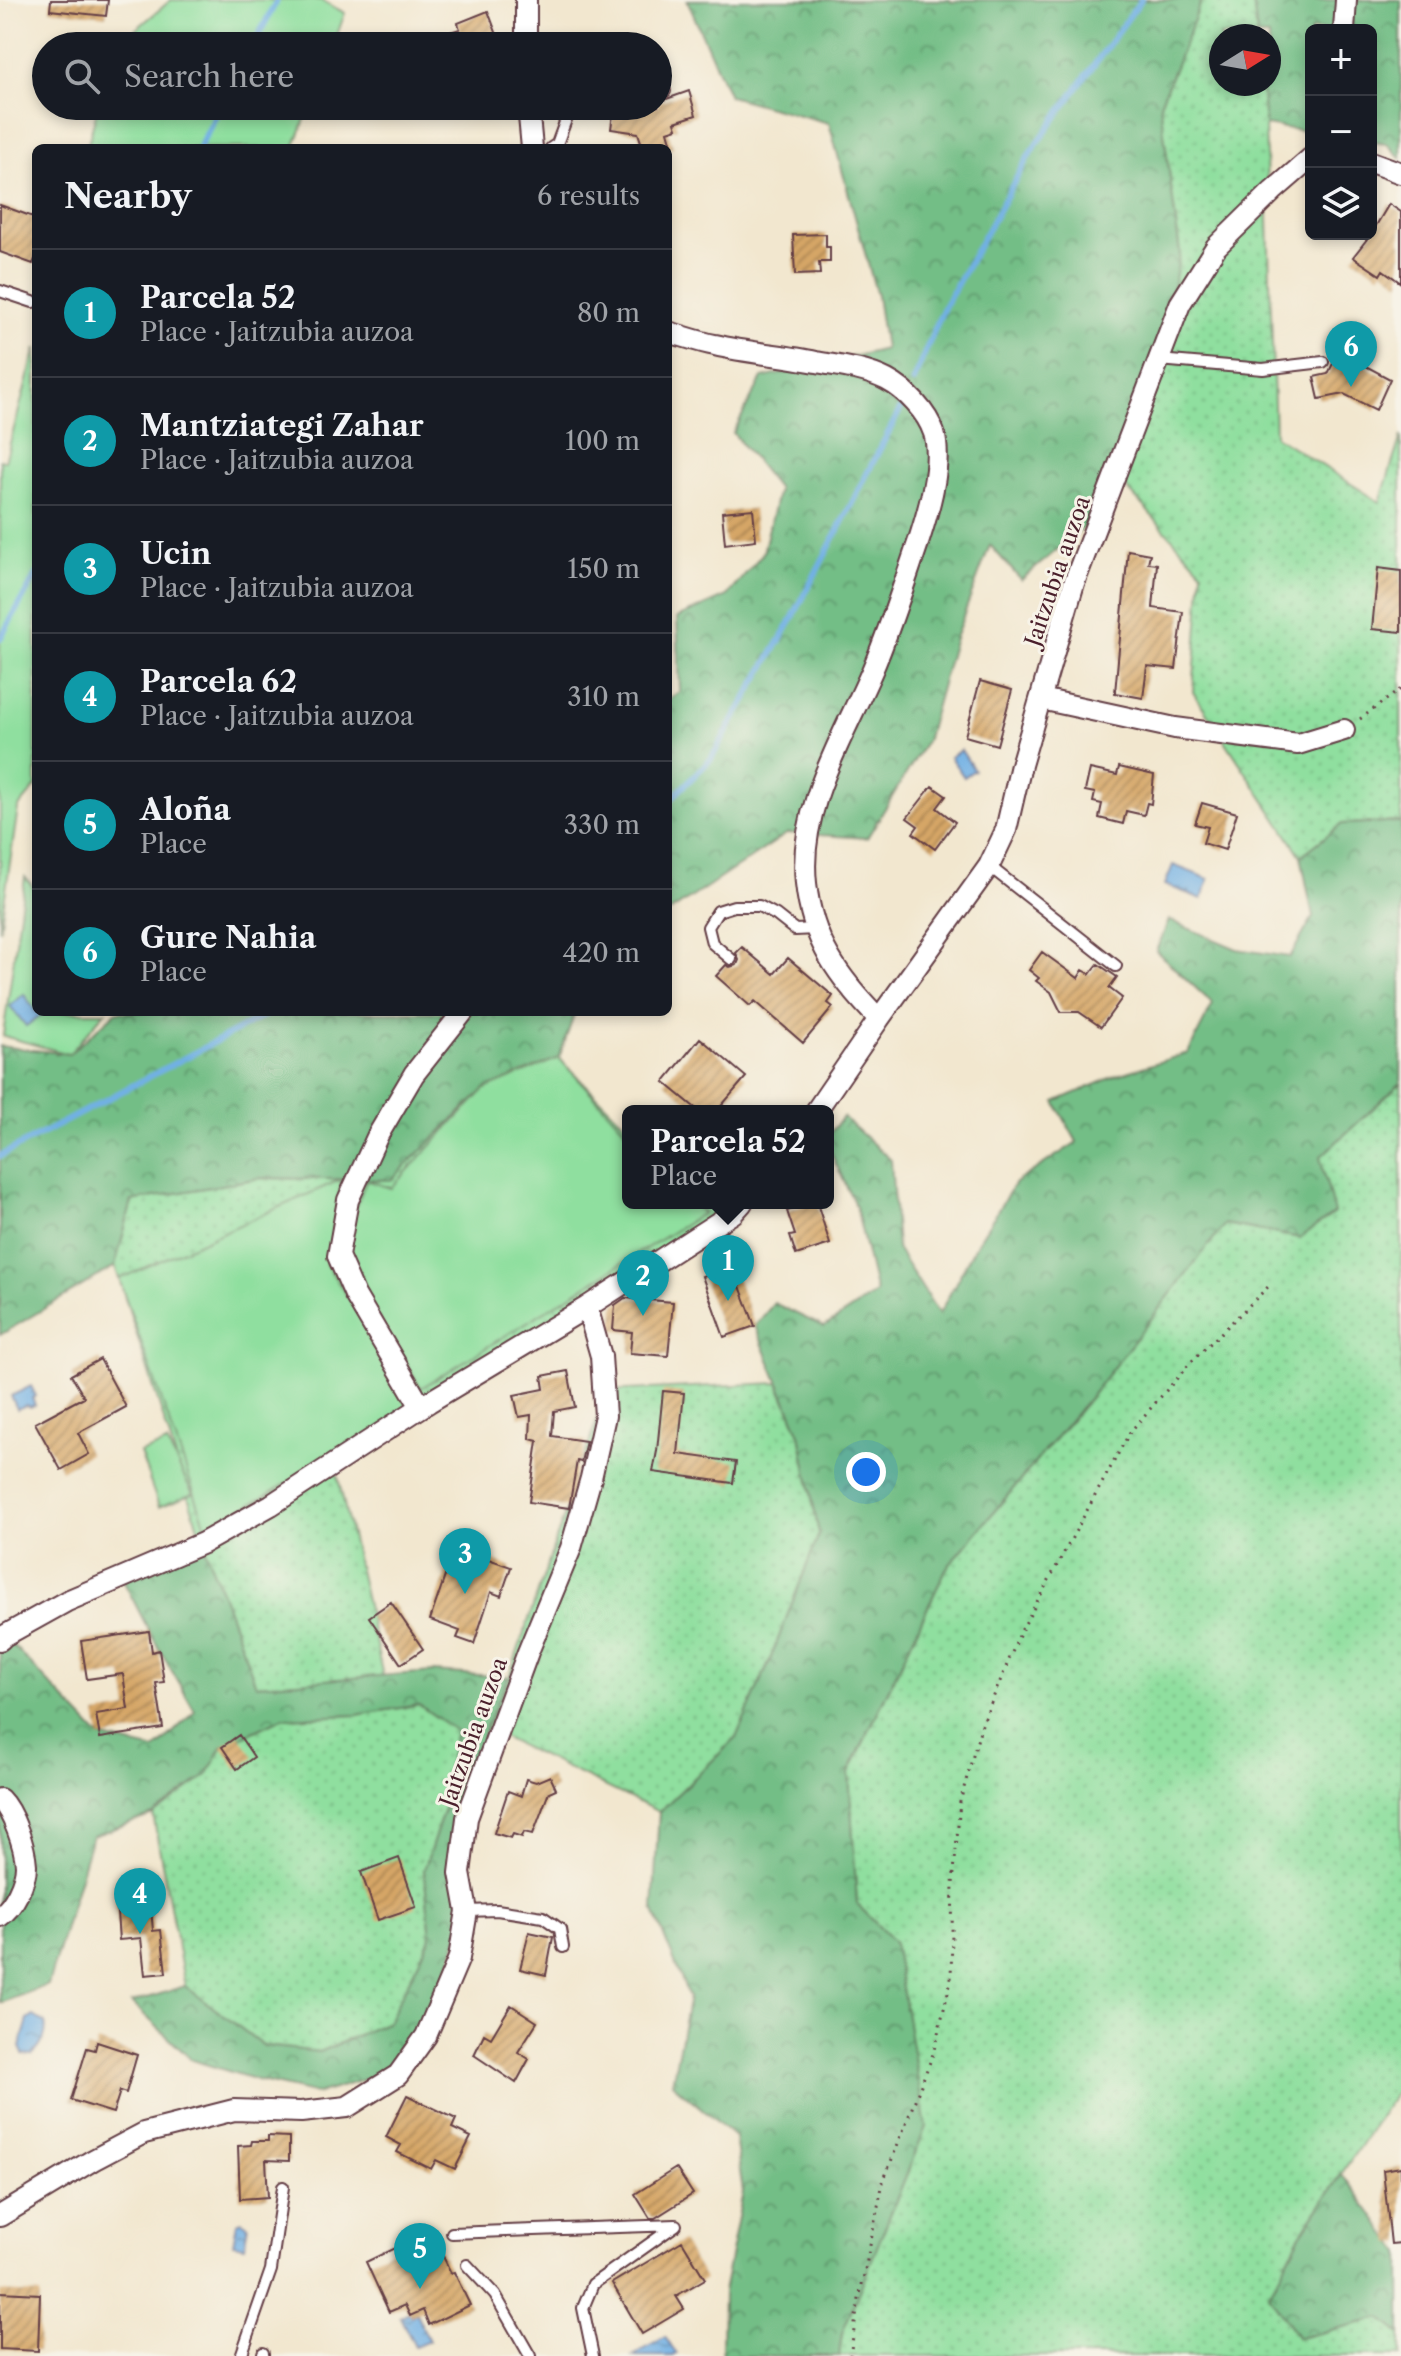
<!DOCTYPE html>
<meta charset="utf-8">
<style>
:root{--surface:#171b24;--page:#242831;--text:#f1f3f6;--muted:#9ea1a6;--line:#363941;--accent:#0f766e}
body{margin:0;font-family:"Libre Caslon Text",serif;background:var(--page);color:var(--text)}
.controls{position:absolute;right:24px;top:24px;display:grid;overflow:hidden;border-radius:12px;box-shadow:0 4px 12px #0003}
.controls button{width:72px;height:72px;display:grid;place-items:center;padding:0;border:0;border-bottom:2px solid var(--line);background:var(--surface);color:var(--text);font:40px sans-serif}
.compass{position:absolute;left:1209px;top:24px;width:72px;height:72px;border-radius:50%;background:var(--surface);box-shadow:0 4px 12px #0003;rotate:79deg}
.you{position:absolute;left:866px;top:1472px;width:28px;height:28px;margin:-20px;border:6px solid #fff;border-radius:50%;background:#1a73e8;box-shadow:0 0 0 12px #1a73e833}
.badge{display:grid;place-items:center;width:52px;height:52px;border-radius:50%;background:var(--accent);color:#fff;font-size:26px;font-weight:700}
.pin{position:absolute;translate:-50% -66px;filter:drop-shadow(0 2px 4px #0008)}
.pin::after{content:'';position:absolute;top:42px;width:28px;height:24px;background:inherit;clip-path:polygon(0 0,100% 0,50% 100%)}
.popup{position:absolute;left:622px;top:1105px;width:212px;height:104px;box-sizing:border-box;display:grid;place-content:center;border-radius:12px;background:var(--surface);filter:drop-shadow(0 2px 6px #0005);font-size:26px;white-space:nowrap;color:var(--muted)}
.popup b{font-size:30px;color:var(--text)}
.popup::after{content:'';position:absolute;left:50%;top:100%;margin-left:-16px;border:16px solid transparent;border-top-color:var(--surface)}
.list{margin:0;padding:0;list-style:none}
h2{display:flex;justify-content:space-between;align-items:center;height:104px;margin:0;padding:0 32px;font-size:34px}
h2 small{font-size:26px;font-weight:400;color:var(--muted)}
.list li{display:grid;grid-template-columns:52px 1fr auto;gap:24px;align-items:center;box-sizing:border-box;height:128px;padding:0 32px;border-top:2px solid var(--line)}
.list b{display:block;font-size:30px;white-space:nowrap}
.list p{margin:0;font-size:26px;white-space:nowrap;color:var(--muted)}
.list em{font-size:26px;font-style:normal;color:var(--muted)}
.icon{flex:none;width:44px;height:44px;fill:none;stroke:currentColor;stroke-width:2;stroke-linecap:round;stroke-linejoin:round}
.map{position:relative;flex:none;width:1401px;height:2356px;overflow:hidden}
.search{position:absolute;background:var(--surface);box-shadow:0 4px 12px #0003;left:32px;top:32px;width:640px;height:88px;display:flex;align-items:center;gap:20px;box-sizing:border-box;padding:0 28px;border-radius:44px;color:var(--muted);font-size:30px}
.panel{position:absolute;background:var(--surface);box-shadow:0 4px 12px #0003;left:32px;top:144px;width:640px;height:872px;border-radius:12px}
.map>svg:first-child{display:block}
.grass{fill:url(#grass-dots);stroke:#6c7f65;stroke-width:2}
.forest{fill:url(#forest-crowns);stroke:#5e6e58;stroke-width:2}
.park{fill:#8fdf9f;stroke:#6c7f65;stroke-width:2}
.water{fill:url(#water-ripples);stroke:#5e6888;stroke-width:2}
.lines{fill:none;stroke-linecap:round;stroke-linejoin:round}
.stream{stroke:#71b0e4;stroke-width:6}
.building{fill:url(#building-hatch)}
.lane-casing{stroke:#633d44;stroke-width:14}
.street-casing{stroke:#633d44;stroke-width:24}
.path{stroke:#633d44;stroke-width:3;stroke-dasharray:2 6;stroke-linecap:butt}
.lane{stroke:#fff;stroke-width:10}
.street{stroke:#fff;stroke-width:20}
.labels{text-anchor:middle;stroke-width:6;stroke-linejoin:round;paint-order:stroke}
.street-label{font-size:22px;fill:#4a1f2b;stroke:#f7f3e8}
</style>
<div class="map">
<svg width="1401" height="2356" viewBox="0 0 1401 2356">
<defs>
<pattern id="grass-dots" width="8" height="8" patternUnits="userSpaceOnUse" patternTransform="scale(2)"><rect width="8" height="8" fill="#8fdf9f"/><path d="M2 2h.1M6 6h.1" fill="none" stroke="#7dbf89" stroke-width="1.8" stroke-linecap="round"/></pattern>
<pattern id="forest-crowns" width="20" height="18" patternUnits="userSpaceOnUse" patternTransform="scale(2)"><rect width="20" height="18" fill="#73be86"/><path d="M2 6a3 3 0 1 1 6 0M12 15a3 3 0 1 1 6 0" fill="none" stroke="#609a6e"/></pattern>
<pattern id="water-ripples" width="26" height="14" patternUnits="userSpaceOnUse" patternTransform="scale(2)"><rect width="26" height="14" fill="#71b0e4"/><path d="M2 4q2-2 4 0t4 0M15 11q2-2 4 0t4 0" fill="none" stroke="#5f8fb9"/></pattern>
<pattern id="building-hatch" width="6" height="6" patternUnits="userSpaceOnUse" patternTransform="scale(2)"><rect width="6" height="6" fill="#d5a666"/><path d="M-1 1l2-2M0 6l6-6M5 7l2-2" fill="none" stroke="#af8754"/></pattern>
</defs>
<rect width="100%" height="100%" fill="#f7f3e8"/>
<filter id="ink" filterUnits="userSpaceOnUse"><feTurbulence type="fractalNoise" baseFrequency=".0125" numOctaves="2"/><feDisplacementMap in="SourceGraphic" scale="16" xChannelSelector="R" yChannelSelector="G"/><feConvolveMatrix kernelMatrix="1 2 1 2 8 2 1 2 1" color-interpolation-filters="sRGB"/></filter>
<filter id="wash" filterUnits="userSpaceOnUse"><feTurbulence type="fractalNoise" baseFrequency=".006" numOctaves="4" result="noise"/><feDisplacementMap in="SourceGraphic" scale="32" xChannelSelector="R" yChannelSelector="G"/><feGaussianBlur stdDeviation="1.8" result="paint"/><feColorMatrix in="noise" values="0 0 0 0 0 0 0 0 0 0 0 0 0 0 0 0 0 1.4 0 .05"/><feComposite in="paint" operator="in"/></filter>
<g filter="url(#wash)">
<rect width="100%" height="100%" fill="#f2e7cf"/>
<path class="grass" d="M1202,0H1253L1257,36H1221V84H1261L1265,125L1275,436L1380,502L1401,436V822L1342,824L1301,856L1193,692L1202,571L1115,475L1180,253L1160,104Z
M559,1058L628,1127V1203H705L722,1219L335,1464L383,1676L256,1685L203,1543L115,1266L132,1201L260,1178L391,1180L485,1089Z
M1401,1083V2084L1299,2238L1269,2295L1298,2338L1381,2318L1401,2334V2356H839L894,1942L857,1905L849,1773L946,1569L1094,1392L1225,1224L1300,1238L1320,1157Z
M778,1383L800,1434L819,1534L770,1660L736,1738L659,1812L485,1729L509,1677L607,1391Z
M419,1705L456,1731L448,1765L449,1793L424,1870L431,1937L388,2022L320,2052L264,2046L185,1986L153,1815L207,1775L222,1747L282,1718L356,1715Z"/>
<path class="forest" d="M687,0H950L951,2L965,0H1202L1160,104L1180,253L1159,360L1100,514L1021,580L990,545L954,641L926,741L867,838L788,833L668,913V700L680,692L677,618L727,596L763,553L778,489L733,433L762,378L885,349L877,296L829,123L729,96Z
M1253,0H1401V158L1387,144L1371,142V30H1311V132L1265,125L1261,84H1269V36H1257Z
M1401,822V1083L1320,1157L1334,1213L1300,1238L1225,1224L1094,1392L946,1569L849,1772L857,1904L894,1942L926,2127L842,2333L839,2356H722L723,2292L743,2192L735,2137L672,2083L689,1997L653,1909L659,1812L736,1738L770,1660L819,1534L800,1434L755,1326L774,1303L824,1327L876,1293L856,1207L828,1147V1135L843,1117L891,1160L897,1249L939,1314L976,1245L1015,1183L1077,1142L1055,1102L1117,1075L1188,1053L1213,1004L1156,951L1169,920L1237,949L1290,957L1313,917L1301,856L1342,824Z
M116,1012H575L559,1058L485,1089L391,1180L260,1178L132,1201L115,1266L0,1335V1046L69,1054Z
M203,1543L256,1685L433,1672L509,1677L485,1729L467,1818V1911L426,2036L376,2076L317,2094L257,2080L192,2060L132,2003L185,1986L264,2046L320,2052L388,2022L431,1937L424,1870L449,1793L448,1765L456,1731L419,1705L356,1715L282,1718L222,1747L207,1775L153,1815L92,1836L48,1985L0,2003V1640L4,1636L100,1737L155,1750L195,1711L149,1631L122,1578Z
M1342,2174L1401,2253V2334L1381,2318L1298,2338L1269,2295L1299,2238Z"/>
<path class="park" d="M171,0H321L345,13L333,46H116Z
M98,106H310L294,148H87Z
M36,348V787L18,808L0,930V460L5,461Z
M25,877L36,890V1012H105L69,1054L3,1036Z
M559,1058L628,1133V1203H693L703,1213L421,1388L338,1256L366,1180L391,1188L485,1089Z
M342,1179L326,1264L421,1407L207,1529L119,1279Z
M167,1443L193,1494L159,1507L140,1453Z"/>
<path class="water" d="M961,750L974,770L964,777L950,757Z
M1173,865L1209,879L1202,899L1165,885Z
M24,994L36,1012H45L26,1026L10,1006Z
M31,1386L36,1396L32,1398L35,1405L30,1407L26,1405L17,1409L11,1396Z
M34,2016L45,2023C48,2034 41,2048 32,2055L23,2054L20,2047L28,2020Z
M242,2221L248,2225L244,2246L233,2244L237,2223Z
M409,2312L411,2316L416,2313L429,2341L415,2347L400,2317Z
M665,2337L676,2354L672,2356H633Z"/>
<g class="lines">
<path class="stream" d="M253,46L277,0
M199,148L221,106
M913,381L944,307L1031,152L1141,0
M0,639L36,575
M668,802L711,759L790,623L900,410
M0,1156L271,1012"/>
</g>
<g id="blocks">
<path class="building" d="M51,0H108L106,16L50,10Z
M488,11L497,35L486,40L489,46H417L416,42L460,29L458,23Z
M689,91L696,115L675,122L677,128L668,131L673,148H643L638,133L611,129L614,106L640,108L658,106V102Z
M1389,204L1401,212V283L1383,270L1380,275L1353,257L1371,234Z
M0,205L36,218V256L33,264L0,252Z
M826,234V247H830V262H819L820,274L795,275L793,235Z
M1337,355L1362,368L1364,365L1390,379L1376,410L1344,394L1319,399L1314,377L1328,374Z
M753,509L756,540L725,544L722,512Z
M1128,550L1150,554L1148,563L1157,564L1153,608L1183,612L1176,669L1147,666L1143,698L1115,693Z
M1378,568L1401,571V632L1372,629Z
M980,681L1012,690L997,745L965,736Z
M1119,767L1154,775L1151,804L1147,803L1144,815L1126,811L1123,824L1099,818L1102,804L1093,802L1095,793L1085,791L1090,769L1117,775Z
M932,786L946,796L937,808L955,822L935,849L913,833L918,826L907,818Z
M1202,803L1237,813L1225,850L1203,843L1208,827L1195,824Z
M742,947L774,974L788,958L833,996L828,1003L833,1007L803,1043L755,1001L750,1006L716,976L726,965L730,967L737,965L739,960L736,953Z
M1042,952L1078,978L1083,970L1090,974L1098,964L1117,977L1109,988L1122,998L1101,1027L1079,1012H1061L1051,992L1036,981L1039,978L1029,970Z
M700,1038L746,1077L717,1111H699L664,1082Z
M812,1203H817L830,1244L796,1255L790,1236L795,1235L787,1211Z
M732,1265L755,1326L724,1337L702,1276Z
M625,1298L673,1302L668,1356L630,1353L632,1332L613,1330L615,1305Z
M100,1359L126,1407L78,1433L89,1454L61,1470L35,1423L84,1397L71,1375Z
M568,1371L575,1407L554,1411L552,1436L586,1441L581,1462L577,1461L569,1508L529,1502L538,1441L530,1439L531,1415L519,1417L514,1395L544,1389L542,1376Z
M663,1391L684,1393L678,1454L736,1462L733,1483L653,1472L657,1451Z
M455,1547L511,1567L501,1596L491,1592L474,1644L457,1638L460,1631L430,1620Z
M391,1602L423,1649L401,1664L369,1617Z
M149,1631L152,1652L159,1650L164,1682L156,1683L163,1728L100,1738L96,1714L128,1709L123,1674L87,1679L81,1641Z
M239,1735L254,1757L237,1769L222,1747Z
M550,1776L556,1789L549,1792L533,1834L524,1832L522,1837L513,1834L511,1838L494,1833L508,1791L521,1796L526,1779L536,1782Z
M399,1858L416,1907L378,1920L361,1872Z
M150,1896L153,1931L161,1930L166,1973L145,1975L141,1938L119,1940L116,1899Z
M529,1932L553,1937L546,1975L520,1969Z
M511,2005L537,2022L518,2052L529,2059L516,2083L474,2055L484,2034L491,2038Z
M97,2042L137,2055L126,2093L120,2091L113,2113L71,2100L87,2048L95,2050Z
M407,2095L456,2119L452,2128L471,2137L455,2169L436,2160L431,2169L397,2152L401,2145L386,2137Z
M268,2136L289,2137V2161L266,2160L268,2197L240,2199L238,2146L251,2145L252,2141H268Z
M1401,2167V2243L1391,2244L1383,2170Z
M676,2168L693,2194L655,2218H650L635,2194Z
M413,2239L422,2258L440,2250L451,2273L454,2272L470,2305L429,2325L423,2310L410,2316L405,2305L389,2312L366,2262Z
M682,2241L705,2279L676,2296L684,2309L642,2334L612,2283Z
M0,2292L40,2294L38,2351L0,2349Z"/>
</g>
</g>
<g filter="url(#ink)">
<use href="#blocks" fill-opacity="0" stroke="#633d44" stroke-width="2"/>
<g class="lines">
<g class="lane-casing">
<path id="lane" d="M658,91H665
M551,148L557,144L571,106
M0,291L33,302
M1159,360L1263,369L1323,362
M989,866L1116,966
M731,959L712,943L708,927L718,911L734,906H759L776,915L795,930L815,929
M467,1911L497,1910L543,1917L560,1929L563,1947
M452,2233L676,2225L593,2284L583,2308L593,2356
M467,2265L495,2295L530,2356
M241,2356L271,2270L283,2187
M263,2356V2353"/>
</g>
<g class="street-casing">
<path id="street" d="M1344,30L1346,0
M526,46V0
M528,106L532,148
M1371,162L1401,173
M668,332C683,336 699,342 715,345C748,353 783,355 816,362C839,366 866,369 887,380C906,390 927,412 934,433C943,463 928,512 919,540C904,584 890,629 872,671C843,738 798,808 806,883C812,942 839,978 879,1019L989,866L1006,830L1021,765L1074,583L1180,304L1216,247L1273,191L1311,158
M1041,699L1175,728L1298,744L1344,730
M816,1111L879,1019
M421,1407L355,1295L338,1256L348,1200L378,1135L414,1074L463,1012
M0,1640L4,1636L67,1601L203,1543L271,1505L429,1402L587,1307L733,1213L742,1203
M0,1799C13,1812 25,1847 26,1865C26,1881 14,1907 0,1916
M0,2216L93,2160L144,2133L234,2110L301,2112L347,2107L398,2075L426,2036L459,1958L467,1911L460,1873L467,1818L528,1652L571,1548L591,1478L605,1416L601,1356L587,1307"/>
</g>
<path class="path" d="M1360,719L1401,689
M850,2356L858,2304L883,2182L933,2054L951,1980L953,1884L960,1802L981,1727L1021,1631L1130,1432L1192,1361L1270,1285"/>
<use href="#lane" class="lane"/>
<use href="#street" class="street"/>
</g>
</g>
<g class="labels">
<g class="street-label">
<text transform="translate(1057 571) rotate(-71)" y="8">Jaitzubia auzoa</text>
<text transform="translate(473 1732) rotate(-70)" y="8">Jaitzubia auzoa</text>
</g>
</g>
</svg>
<div class="controls">
<button>+</button>
<button>−</button>
<button><svg class="icon" aria-label="layers" viewBox="0 0 24 24"><path d="M12 4l9 5-9 5-9-5zM3 14l9 5 9-5"/></svg></button>
</div>
<svg class="compass" viewBox="-18 -18 36 36"><path d="M0-13l5 13h-10z" fill="#e53935"/><path d="M0 13l5-13h-10z" fill="#9ea1a6"/></svg>
<div class="you"></div>
<div class="pin badge" style="left:728px;top:1301px;background:#0f9aa8">1</div>
<div class="popup"><b>Parcela 52</b>Place</div>
<div class="pin badge" style="left:643px;top:1316px;background:#0f9aa8">2</div>
<div class="pin badge" style="left:465px;top:1594px;background:#0f9aa8">3</div>
<div class="pin badge" style="left:140px;top:1934px;background:#0f9aa8">4</div>
<div class="pin badge" style="left:420px;top:2289px;background:#0f9aa8">5</div>
<div class="pin badge" style="left:1351px;top:387px;background:#0f9aa8">6</div>
<div class="search"><svg class="icon" aria-label="search" viewBox="0 0 24 24"><circle cx="10" cy="10" r="6"/><path d="M15 15l6 6"/></svg>Search here</div>
<section class="panel">
<h2>Nearby<small>6 results</small></h2>
<ul class="list">
<li><span class="badge" style="background:#0f9aa8">1</span><div><b>Parcela 52</b><p>Place · Jaitzubia auzoa</p></div><em>80 m</em></li>
<li><span class="badge" style="background:#0f9aa8">2</span><div><b>Mantziategi Zahar</b><p>Place · Jaitzubia auzoa</p></div><em>100 m</em></li>
<li><span class="badge" style="background:#0f9aa8">3</span><div><b>Ucin</b><p>Place · Jaitzubia auzoa</p></div><em>150 m</em></li>
<li><span class="badge" style="background:#0f9aa8">4</span><div><b>Parcela 62</b><p>Place · Jaitzubia auzoa</p></div><em>310 m</em></li>
<li><span class="badge" style="background:#0f9aa8">5</span><div><b>Aloña</b><p>Place</p></div><em>330 m</em></li>
<li><span class="badge" style="background:#0f9aa8">6</span><div><b>Gure Nahia</b><p>Place</p></div><em>420 m</em></li>
</ul>
</section>
</div>
